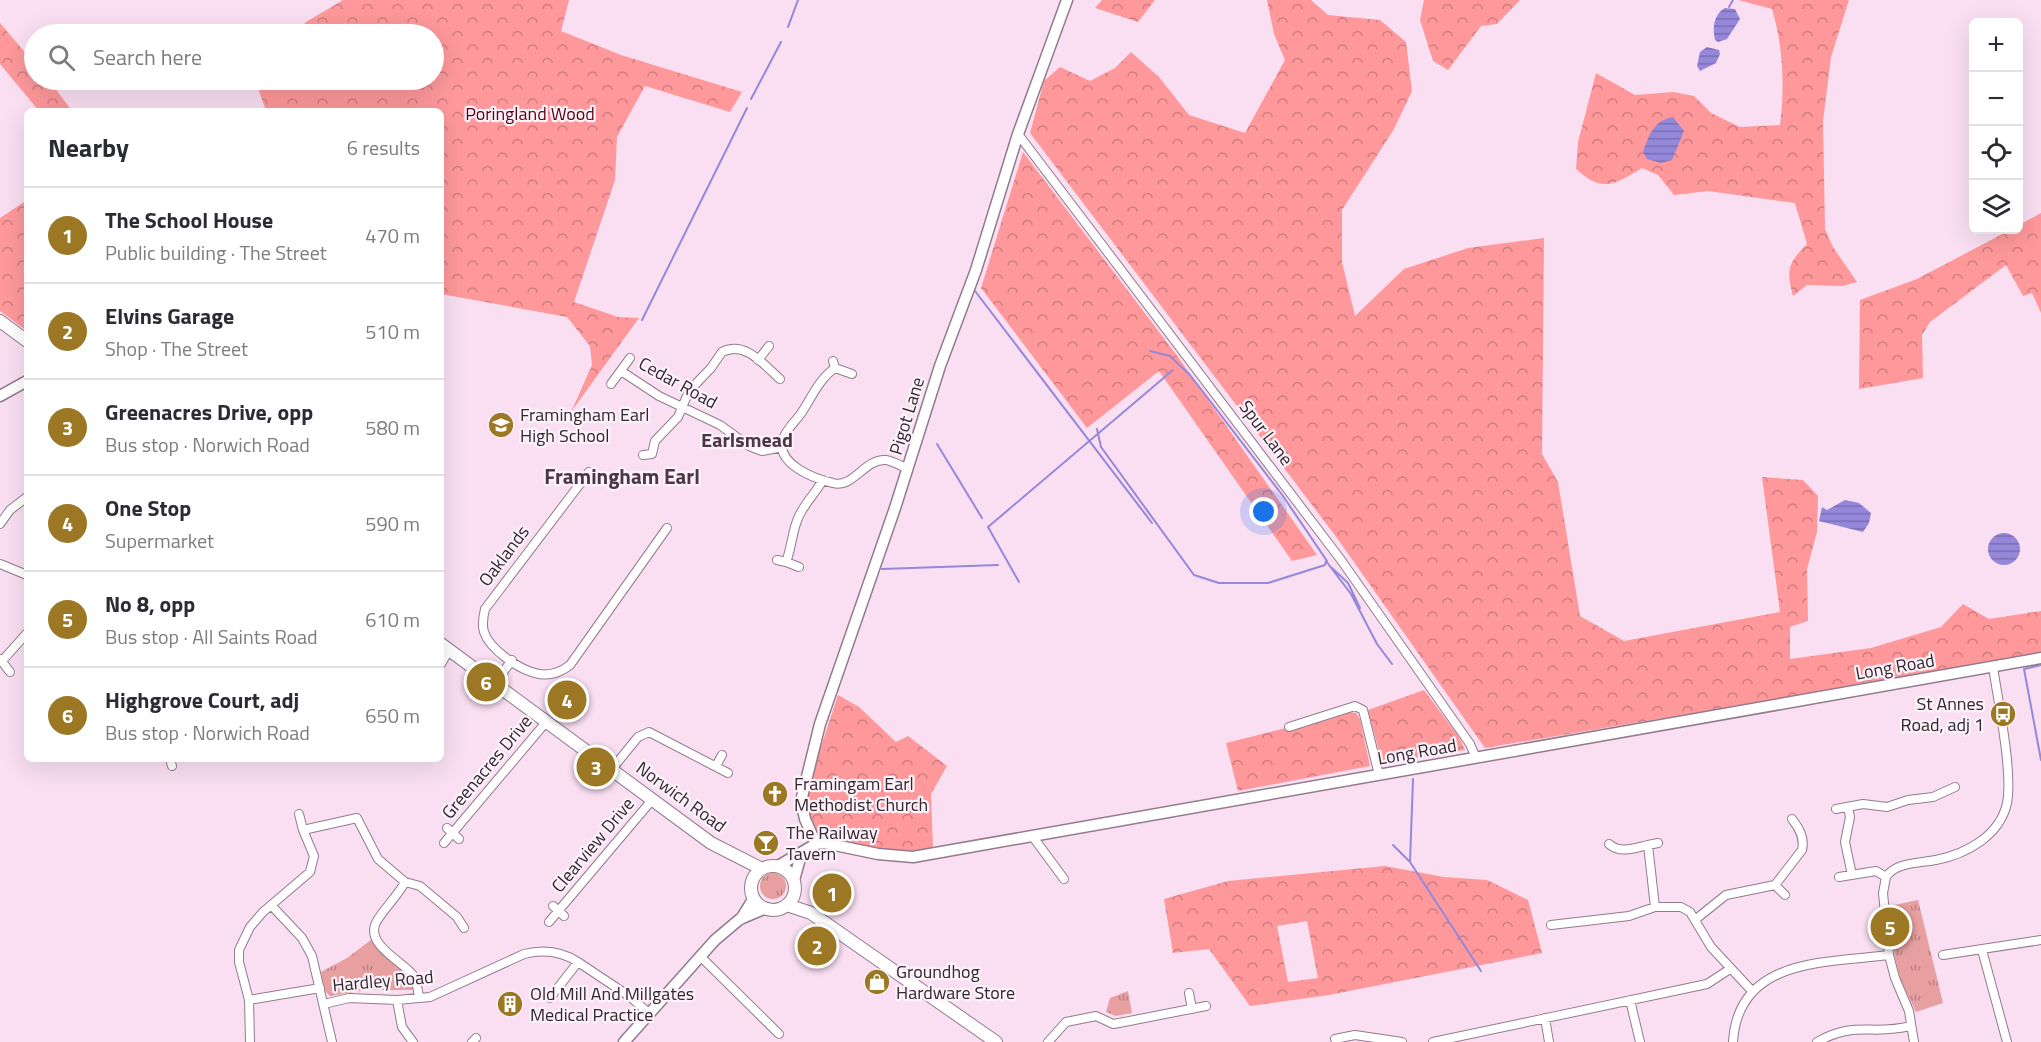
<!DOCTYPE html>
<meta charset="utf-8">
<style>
:root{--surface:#fff;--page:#f7f7f7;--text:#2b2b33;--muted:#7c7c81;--line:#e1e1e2;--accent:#9d7824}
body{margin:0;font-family:"Titillium Web",sans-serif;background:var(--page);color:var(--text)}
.controls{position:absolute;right:18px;top:18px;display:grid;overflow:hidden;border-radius:9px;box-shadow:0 6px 24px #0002}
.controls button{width:54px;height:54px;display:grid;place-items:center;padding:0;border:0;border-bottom:2px solid var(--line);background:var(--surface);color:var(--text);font:30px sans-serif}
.you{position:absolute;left:1264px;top:512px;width:21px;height:21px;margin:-15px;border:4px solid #fff;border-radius:50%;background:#1a73e8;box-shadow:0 0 0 9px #1a73e833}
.badge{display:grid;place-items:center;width:39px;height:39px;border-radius:50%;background:var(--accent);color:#fff;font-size:20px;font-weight:700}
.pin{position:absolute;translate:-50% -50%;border:3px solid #fff;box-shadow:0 2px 6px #0006}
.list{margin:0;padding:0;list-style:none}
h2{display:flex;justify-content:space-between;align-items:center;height:78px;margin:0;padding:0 24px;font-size:26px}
h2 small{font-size:20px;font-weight:400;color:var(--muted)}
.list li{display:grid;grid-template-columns:39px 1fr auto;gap:18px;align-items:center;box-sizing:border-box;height:96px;padding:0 24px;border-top:2px solid var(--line)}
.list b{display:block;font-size:22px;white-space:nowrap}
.list p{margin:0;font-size:20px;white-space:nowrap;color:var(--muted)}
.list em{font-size:20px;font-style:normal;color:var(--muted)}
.icon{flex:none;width:33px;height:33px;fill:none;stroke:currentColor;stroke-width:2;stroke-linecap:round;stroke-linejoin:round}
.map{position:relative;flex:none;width:2041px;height:1042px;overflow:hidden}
.search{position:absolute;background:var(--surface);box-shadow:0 6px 24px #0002;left:24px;top:24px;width:420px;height:66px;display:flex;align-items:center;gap:15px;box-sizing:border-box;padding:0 21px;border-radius:33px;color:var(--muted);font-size:22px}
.panel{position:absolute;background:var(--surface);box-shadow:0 6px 24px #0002;left:24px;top:108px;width:420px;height:654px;border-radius:9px}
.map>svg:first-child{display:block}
.grass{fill:url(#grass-tufts)}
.forest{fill:url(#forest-crowns);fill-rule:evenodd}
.water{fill:url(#water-rules)}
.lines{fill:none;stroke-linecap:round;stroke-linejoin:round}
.stream{stroke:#9587da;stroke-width:2}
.minor-casing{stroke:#927b8d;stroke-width:10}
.tertiary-casing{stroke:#927b8d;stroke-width:13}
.secondary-casing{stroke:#927b8d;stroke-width:14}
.minor{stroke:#fff;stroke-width:8}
.tertiary{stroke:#fff;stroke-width:10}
.secondary{stroke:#fff;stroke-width:12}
.labels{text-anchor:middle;stroke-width:4.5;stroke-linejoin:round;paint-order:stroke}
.park-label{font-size:18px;fill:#5b0014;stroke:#fdf2fa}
.street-label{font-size:18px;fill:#31272f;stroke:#fdf2fa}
.poi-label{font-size:18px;fill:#31272f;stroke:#fdf2fa;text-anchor:start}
.neighbourhood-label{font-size:20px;font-weight:bold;fill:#4b3747;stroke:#fdf2fa}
.quarter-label{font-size:21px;font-weight:bold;fill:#4b3747;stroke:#fdf2fa}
</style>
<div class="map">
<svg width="2041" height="1042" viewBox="0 0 2041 1042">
<defs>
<pattern id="grass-tufts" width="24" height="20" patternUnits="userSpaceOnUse" patternTransform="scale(1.5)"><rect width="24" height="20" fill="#e79fa0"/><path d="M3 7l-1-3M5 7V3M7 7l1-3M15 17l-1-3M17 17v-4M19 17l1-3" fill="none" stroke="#bc8283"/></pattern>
<pattern id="forest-crowns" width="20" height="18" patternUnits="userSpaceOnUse" patternTransform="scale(1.5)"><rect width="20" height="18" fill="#fe989b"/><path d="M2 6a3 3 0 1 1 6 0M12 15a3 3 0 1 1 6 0" fill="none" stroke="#ce7c7f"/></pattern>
<pattern id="water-rules" width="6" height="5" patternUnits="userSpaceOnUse" patternTransform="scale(1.5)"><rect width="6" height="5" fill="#9587da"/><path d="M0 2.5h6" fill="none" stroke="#7a6eb1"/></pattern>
</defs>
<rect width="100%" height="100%" fill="#fadff3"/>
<path class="grass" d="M760 886a13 13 0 1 1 26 0a13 13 0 1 1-26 0Z
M1918,900L1943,1003L1916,1012L1901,981L1895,958L1890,906Z
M371,940L403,968L414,987L412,990H366L330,996L325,991L321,972L347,958Z
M1128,991L1132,1013L1116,1016L1106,1012L1110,998Z"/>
<path class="forest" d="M343,0H569L561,31L621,55L742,92L730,112L645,86L617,137L615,180L574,302L618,317L639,318L571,412L592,365L590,346L567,317L441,294V111H266L258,88L262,80H434V34H296L306,22Z
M1102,0H1155L1138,22L1095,8Z
M1267,0H1311L1328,15L1380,20L1406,42L1412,91L1394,129L1342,210V262L1355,316L1404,269L1468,248L1544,238L1542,454L1558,482L1580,616L1624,641L1780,612L1762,477L1803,480L1818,496L1817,532L1807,569L1808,621L1790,627V659L1871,648L1941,627L1963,604L1989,619L2041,611V654L1485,748L1337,538L1030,133L1044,81L1060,67L1090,81L1115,68L1131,52L1159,77L1189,115L1245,133L1285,60L1274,34Z
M1424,0H1520L1497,24L1481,26L1448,70L1433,61L1420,20Z
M1738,0H1849L1831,57L1823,121L1825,229L1833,247L1857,282L1842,286L1807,285L1793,296C1786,270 1788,263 1807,244L1795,203L1708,191L1674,195L1658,175L1642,168C1614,185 1602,193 1576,169L1578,142L1596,73L1635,95L1673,92L1694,96L1711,113L1740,127L1780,125C1785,86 1783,46 1772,9Z
M0,23L34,63V80H49L72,111H39L0,64Z
M1023,152L1178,357L1317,555L1292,561L1159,371L1087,428L981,288Z
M27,200V331L0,311V218Z
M2041,213V313L2032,293L2023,296L2006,265L1930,322L1922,335L1923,378L1859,389L1860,300L1917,279L2010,230H2018L2019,225Z
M1424,690L1459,737L1465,750L1382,763L1368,710Z
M838,695L859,707L896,742L908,736L947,766L931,794L933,850L896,852L821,841L806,808L805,795Z
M1350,712L1356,713L1360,719L1370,766L1238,791L1226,743Z
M1385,866L1444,877L1487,880L1528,900L1542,953L1329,995L1250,1006L1209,949L1173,953L1164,899L1228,881ZM1307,921L1318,978L1288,982L1277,926Z"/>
<path class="water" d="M1725,8L1735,9L1740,19L1727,39L1718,42L1715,40C1712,28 1714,14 1725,8Z
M1707,47L1719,50L1720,54L1716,63L1700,71L1697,66L1700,52Z
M1673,117L1684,131L1672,160L1661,163L1647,159L1643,152C1649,135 1654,120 1673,117Z
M1845,500L1859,503L1871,513L1869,523L1863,532L1819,521L1822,507L1827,510Z
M1988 549a16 16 0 1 1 32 0a16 16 0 1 1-32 0Z"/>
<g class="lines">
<path class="stream" d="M1729,7L1733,0
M788,27L798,0
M751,99L781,42
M975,291L1152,523
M642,320L747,108
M1150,351L1170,356L1190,375L1283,496L1327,561
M1097,429L1101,447L1194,575L1219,583H1268L1325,565L1326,561L1351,594L1377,644L1392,664
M937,444L982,518
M1332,568L1348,583L1360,608
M882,569L998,565
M1019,582L988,527L1173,370
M2041,665L2024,669L2041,760
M1393,845L1410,862L1481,971
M1410,862L1413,779"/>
<g class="minor-casing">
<path id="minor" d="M1018,134L1341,560L1470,744L1476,758
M758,360L769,346
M833,361L835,368C819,379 812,397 802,412C796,421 787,428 783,439C775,464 815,479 833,483C853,489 865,458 886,460C893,461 901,466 908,469
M835,368L852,374
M621,371L659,396L720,425L749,446L762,451L783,447
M611,384L630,358
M643,455L652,454L655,441L678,417L689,391L711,368L722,352C745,340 764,365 780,379
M589,472L485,609C483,617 482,625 484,632C490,650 521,671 539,674C551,676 561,672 570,665L667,528
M0,524L10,510L27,497
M777,560L786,562
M0,564L27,575
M799,567L786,562C792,547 792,530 799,516C805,503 816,492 823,480
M0,659L10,672
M2,661L27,633
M441,664L449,650
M495,683L512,660
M1289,727L1355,706L1363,710L1379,775
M170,759L172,766
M716,766L722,755
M612,769L638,737L649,732L728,773
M1848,807L1850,817L1845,842L1852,875
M1836,809L1863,804L1887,807L1908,800L1933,797L1955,787
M299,814L303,830
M447,828L459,839
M1033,837L1064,879
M444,843L547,721
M1609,844C1620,854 1635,848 1648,845L1655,907
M1648,845L1658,843
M1839,877L1876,871L1886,877
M1886,877C1896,862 1920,863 1936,860C1966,854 2000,836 2007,803C2013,772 1998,701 1993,667
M1886,877L1883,893L1889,955L1895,978L1909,1011L1914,1042
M405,882C398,896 378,915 375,925C368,946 402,961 413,975C417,981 418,990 419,998
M1775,885L1785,895
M271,905L302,938L312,956L332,1042
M553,906L564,916
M1696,919L1726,895L1775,885L1802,850C1805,838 1799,828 1792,819
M549,922L652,800
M1551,925L1629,916L1655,907H1681L1690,912L1711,947L1753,992
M1982,950L2007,1042
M1943,955L2041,940
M700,956L779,1034
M1189,993L1192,1009
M550,998L578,962L629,996L650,1014
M249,1000L320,988
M397,1000L402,1027L413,1042
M1630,1000L1640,1042
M324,1004L349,998L397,1000L430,997L524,954C544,949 561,951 578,962
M1545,1018L1549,1042
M1335,1039L1355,1035L1402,1042
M250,1042L249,1000L239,962V950L250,927L263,912L310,872L314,856L303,830L357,818L378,859L405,882L420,886L457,917L464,928
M472,1042L476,1038
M1048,1042L1066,1022L1096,1016L1113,1024L1119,1023L1206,1006
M1433,1042L1707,984L1730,969
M1733,1042C1738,957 1828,963 1889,955
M1817,1042C1856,1020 1872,1036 1910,1026"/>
</g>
<g class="tertiary-casing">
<path id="tertiary" d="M0,396L27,381
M816,844L805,819L801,801L820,724L895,508L940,366L976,270L1018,134L1067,0
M778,866L816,844L825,843L878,854L913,857L930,854L2041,658
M794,880L801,855
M741,919L754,898
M624,1042L715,940L740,919L766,908"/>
</g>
<g class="secondary-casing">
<path id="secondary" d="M0,321L27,341
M441,644L711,843L762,869
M751 888a22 22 0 1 1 44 0a22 22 0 1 1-44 0Z
M787,905L811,913L996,1042"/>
</g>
<use href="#minor" class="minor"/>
<use href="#tertiary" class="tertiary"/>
<use href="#secondary" class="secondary"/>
</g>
<defs>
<g id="school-disc" transform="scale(1.35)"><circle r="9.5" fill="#9d7824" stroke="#fdf2fa"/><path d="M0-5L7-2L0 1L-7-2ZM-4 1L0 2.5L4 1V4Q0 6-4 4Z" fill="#fff"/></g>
<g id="bus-disc" transform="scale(1.35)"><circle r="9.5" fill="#9d7824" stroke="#fdf2fa"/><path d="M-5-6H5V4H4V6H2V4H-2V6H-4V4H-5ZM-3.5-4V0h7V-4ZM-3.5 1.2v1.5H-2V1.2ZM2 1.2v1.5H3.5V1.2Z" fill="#fff"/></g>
<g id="church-disc" transform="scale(1.35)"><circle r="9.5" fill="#9d7824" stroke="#fdf2fa"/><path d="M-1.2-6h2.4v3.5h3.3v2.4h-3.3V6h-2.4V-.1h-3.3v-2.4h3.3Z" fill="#fff"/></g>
<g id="bar-disc" transform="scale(1.35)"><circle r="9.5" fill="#9d7824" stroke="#fdf2fa"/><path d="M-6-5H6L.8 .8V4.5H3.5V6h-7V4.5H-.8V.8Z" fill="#fff"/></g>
<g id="shop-disc" transform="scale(1.35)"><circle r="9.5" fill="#9d7824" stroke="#fdf2fa"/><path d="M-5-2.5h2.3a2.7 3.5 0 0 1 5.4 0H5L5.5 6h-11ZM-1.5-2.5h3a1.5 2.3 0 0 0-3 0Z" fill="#fff"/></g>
<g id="building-disc" transform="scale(1.35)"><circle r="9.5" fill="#9d7824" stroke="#fdf2fa"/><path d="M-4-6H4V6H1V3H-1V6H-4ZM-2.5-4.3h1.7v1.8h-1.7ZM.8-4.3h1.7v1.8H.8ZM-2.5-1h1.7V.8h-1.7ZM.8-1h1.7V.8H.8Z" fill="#fff"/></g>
</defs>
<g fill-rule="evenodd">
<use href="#school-disc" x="501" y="425"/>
<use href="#bus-disc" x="2003" y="714"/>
<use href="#church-disc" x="775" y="794"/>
<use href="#bar-disc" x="766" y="843"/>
<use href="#shop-disc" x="877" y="982"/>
<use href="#building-disc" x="510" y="1004"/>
</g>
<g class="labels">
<g class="park-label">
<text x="530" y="120">Poringland Wood</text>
</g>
<g class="street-label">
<text transform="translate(678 383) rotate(29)" y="6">Cedar Road</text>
<text transform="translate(907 416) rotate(-73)" y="6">Pigot Lane</text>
<text transform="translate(1266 433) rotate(53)" y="6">Spur Lane</text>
<text transform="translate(504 556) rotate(-53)" y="6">Oaklands</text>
<text transform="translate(1895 667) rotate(-10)" y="6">Long Road</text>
<text transform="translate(1417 752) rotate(-10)" y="6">Long Road</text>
<text transform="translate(487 767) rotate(-50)" y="6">Greenacres Drive</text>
<text transform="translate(681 797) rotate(36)" y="6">Norwich Road</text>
<text transform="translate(593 845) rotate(-50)" y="6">Clearview Drive</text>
<text transform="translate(383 981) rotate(-5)" y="6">Hardley Road</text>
</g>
<g class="poi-label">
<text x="520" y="421">Framingham Earl<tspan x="520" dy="21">High School</tspan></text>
<text x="1984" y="710" text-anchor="end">St Annes<tspan x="1984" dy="21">Road, adj 1</tspan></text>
<text x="794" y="790">Framingam Earl<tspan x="794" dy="21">Methodist Church</tspan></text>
<text x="786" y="839">The Railway<tspan x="786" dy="21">Tavern</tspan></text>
<text x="896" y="978">Groundhog<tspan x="896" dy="21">Hardware Store</tspan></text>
<text x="530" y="1000">Old Mill And Millgates<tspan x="530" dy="21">Medical Practice</tspan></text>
</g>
<g class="neighbourhood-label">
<text x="747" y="447">Earlsmead</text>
</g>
<g class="quarter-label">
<text x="622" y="484">Framingham Earl</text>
</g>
</g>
</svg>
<div class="controls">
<button>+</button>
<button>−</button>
<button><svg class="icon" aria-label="locate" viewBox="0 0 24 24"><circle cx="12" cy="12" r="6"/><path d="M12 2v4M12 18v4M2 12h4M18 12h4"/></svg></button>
<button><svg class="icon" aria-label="layers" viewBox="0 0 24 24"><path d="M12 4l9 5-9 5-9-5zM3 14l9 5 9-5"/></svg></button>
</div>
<div class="you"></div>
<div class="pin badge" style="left:832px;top:893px">1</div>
<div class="pin badge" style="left:817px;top:946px">2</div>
<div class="pin badge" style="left:596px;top:767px">3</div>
<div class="pin badge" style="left:567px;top:700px">4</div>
<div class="pin badge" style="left:1890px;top:927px">5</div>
<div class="pin badge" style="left:486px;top:682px">6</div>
<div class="search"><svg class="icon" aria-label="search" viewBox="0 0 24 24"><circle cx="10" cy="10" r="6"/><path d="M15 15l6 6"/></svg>Search here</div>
<section class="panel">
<h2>Nearby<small>6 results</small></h2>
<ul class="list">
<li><span class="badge">1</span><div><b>The School House</b><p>Public building · The Street</p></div><em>470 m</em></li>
<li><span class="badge">2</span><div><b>Elvins Garage</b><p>Shop · The Street</p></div><em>510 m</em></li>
<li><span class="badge">3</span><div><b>Greenacres Drive, opp</b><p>Bus stop · Norwich Road</p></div><em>580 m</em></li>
<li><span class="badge">4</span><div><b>One Stop</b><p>Supermarket</p></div><em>590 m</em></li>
<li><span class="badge">5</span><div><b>No 8, opp</b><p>Bus stop · All Saints Road</p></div><em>610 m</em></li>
<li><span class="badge">6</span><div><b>Highgrove Court, adj</b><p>Bus stop · Norwich Road</p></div><em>650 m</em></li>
</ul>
</section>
</div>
